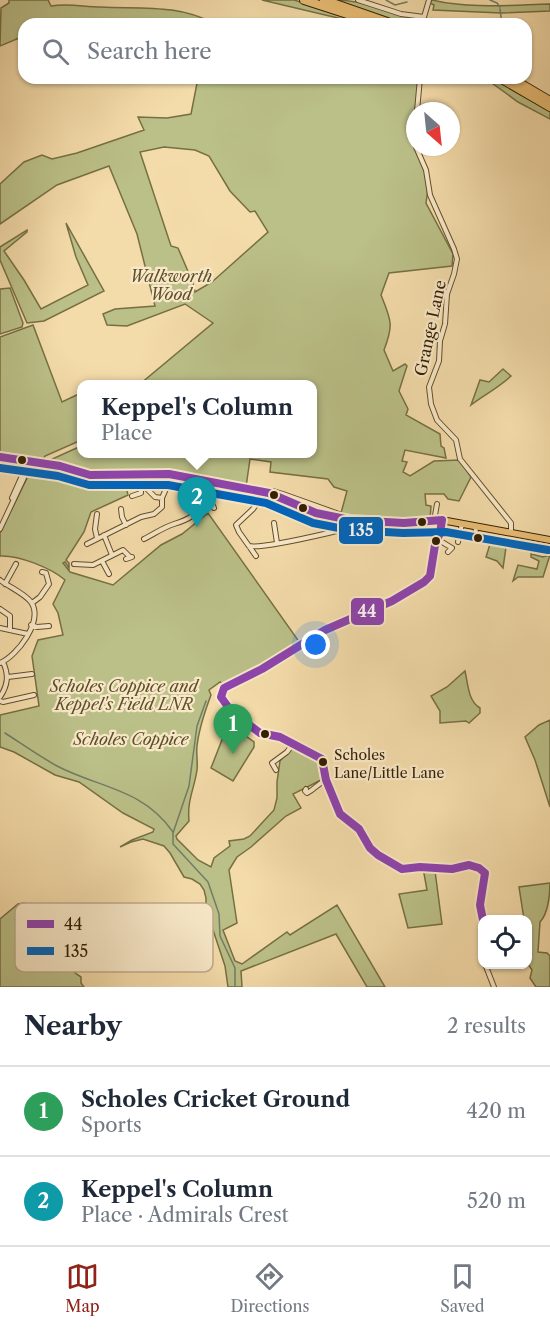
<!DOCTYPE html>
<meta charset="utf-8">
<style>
:root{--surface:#fff;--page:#f2f2f3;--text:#1f2937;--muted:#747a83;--line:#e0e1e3;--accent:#8f2418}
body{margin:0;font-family:"Libre Caslon Text",serif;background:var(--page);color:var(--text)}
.controls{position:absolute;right:18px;bottom:18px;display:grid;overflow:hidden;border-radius:12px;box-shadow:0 2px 4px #0004}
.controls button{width:54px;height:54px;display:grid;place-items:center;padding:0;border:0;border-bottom:2px solid var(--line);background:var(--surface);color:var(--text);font:30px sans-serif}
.compass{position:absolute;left:406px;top:102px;width:54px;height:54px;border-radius:50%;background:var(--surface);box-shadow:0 2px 4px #0004;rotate:153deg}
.you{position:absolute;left:316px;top:645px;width:21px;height:21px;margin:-15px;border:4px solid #fff;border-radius:50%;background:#1a73e8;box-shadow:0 0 0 9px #1a73e833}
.badge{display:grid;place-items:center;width:39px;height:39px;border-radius:50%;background:var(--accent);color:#fff;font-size:20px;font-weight:700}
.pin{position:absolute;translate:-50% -50px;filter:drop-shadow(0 2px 3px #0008)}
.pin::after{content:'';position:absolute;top:32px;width:21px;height:18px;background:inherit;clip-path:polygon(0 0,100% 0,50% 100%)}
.popup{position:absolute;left:77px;top:380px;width:240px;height:78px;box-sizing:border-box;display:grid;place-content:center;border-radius:12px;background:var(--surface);filter:drop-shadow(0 2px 4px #0005);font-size:20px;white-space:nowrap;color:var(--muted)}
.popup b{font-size:22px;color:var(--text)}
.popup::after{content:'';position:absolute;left:50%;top:100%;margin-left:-12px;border:12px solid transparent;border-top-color:var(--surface)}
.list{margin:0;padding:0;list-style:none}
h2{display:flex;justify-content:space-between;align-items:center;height:78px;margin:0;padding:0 24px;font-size:26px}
h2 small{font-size:20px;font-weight:400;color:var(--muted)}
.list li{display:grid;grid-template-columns:39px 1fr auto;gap:18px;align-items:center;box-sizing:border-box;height:90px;padding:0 24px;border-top:2px solid var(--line)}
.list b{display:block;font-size:22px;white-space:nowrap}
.list p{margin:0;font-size:20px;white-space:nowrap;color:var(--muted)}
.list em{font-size:20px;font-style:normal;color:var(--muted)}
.icon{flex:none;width:33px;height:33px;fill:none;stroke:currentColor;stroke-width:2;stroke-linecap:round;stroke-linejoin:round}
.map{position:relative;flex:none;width:550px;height:987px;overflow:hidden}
.search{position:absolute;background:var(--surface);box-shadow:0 2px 4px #0004;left:18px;right:18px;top:18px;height:66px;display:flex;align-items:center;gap:15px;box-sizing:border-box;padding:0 21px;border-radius:18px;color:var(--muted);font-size:22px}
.sheet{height:258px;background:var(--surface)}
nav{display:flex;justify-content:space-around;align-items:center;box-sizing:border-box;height:84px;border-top:2px solid var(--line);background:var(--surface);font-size:16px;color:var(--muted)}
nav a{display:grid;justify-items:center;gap:3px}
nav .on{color:var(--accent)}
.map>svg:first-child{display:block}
.green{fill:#bbc088;stroke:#776f44;stroke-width:1.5;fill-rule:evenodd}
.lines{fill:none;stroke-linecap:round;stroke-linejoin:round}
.stream{stroke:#727d65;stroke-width:1.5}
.minor-casing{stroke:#634e2a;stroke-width:6}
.major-casing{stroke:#331e00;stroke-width:8}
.highway-casing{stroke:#331e00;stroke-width:10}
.minor{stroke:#f8e8c8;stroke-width:4}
.major{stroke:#eabe75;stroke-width:6}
.highway{stroke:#eabe75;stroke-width:8}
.bus-1-casing{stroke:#f8e8c8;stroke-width:12}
.bus-2-casing{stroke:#f8e8c8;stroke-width:12}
.bus-1{stroke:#8e44ad;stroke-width:8}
.bus-2{stroke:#0065bd;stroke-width:8}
.bus-dot{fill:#331e00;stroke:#f8e8c8;stroke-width:2}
.labels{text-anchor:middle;stroke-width:4.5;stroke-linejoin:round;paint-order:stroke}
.bus-label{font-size:14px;fill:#331e00;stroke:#f8e8c8;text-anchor:start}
.park-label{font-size:16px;font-style:italic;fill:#5c4f29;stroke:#f8e8c8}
.street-label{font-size:16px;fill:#331e00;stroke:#f8e8c8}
.key{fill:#f8e8c8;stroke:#bdab8c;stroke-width:1.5}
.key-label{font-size:16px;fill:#331e00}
.line-badge{stroke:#f8e8c8;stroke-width:2}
.badge-label{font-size:16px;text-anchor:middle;font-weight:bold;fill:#fff}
</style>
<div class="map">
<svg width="550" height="987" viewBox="0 0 550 987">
<rect width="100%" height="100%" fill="#f4dcaa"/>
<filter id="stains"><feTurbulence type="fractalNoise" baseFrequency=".00333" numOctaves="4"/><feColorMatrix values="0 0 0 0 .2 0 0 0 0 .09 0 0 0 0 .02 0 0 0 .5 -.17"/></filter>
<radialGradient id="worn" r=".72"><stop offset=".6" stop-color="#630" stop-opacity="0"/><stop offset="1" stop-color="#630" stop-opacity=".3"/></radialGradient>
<path class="green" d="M9,0H48L51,6C69,3 84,7 101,7C141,9 179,4 215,24H24V36L0,46L1,8L9,3Z
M262,0H294L370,24H357L359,23Z
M334,0C363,0 390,12 419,18L422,21L421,24H401Z
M432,0C470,9 511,5 550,4V11L501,13L433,10L434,5L430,3Z
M198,78H419L412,141L425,171L428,188L426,203L453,254L452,266L389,273L381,295C391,320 394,324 384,350L393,371L405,364L407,366L399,391L408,409L406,415L440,434L441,446L444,448L446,458L405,450L402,461L407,462L403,472L410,476L434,461L460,460L471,477L459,501L448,499L444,494H425L426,505L431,506L430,519H360L342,516L341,513L347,491L334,487L328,479L270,472L271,462L250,459L246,487L167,470L89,472L50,460L81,446L79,441L45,456L41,463L0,454V337L33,325L62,402L81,393L82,454H312V384H140L213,323L185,304L127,326L107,325L103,314L115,309L155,306L137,234L109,166L57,185L0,224V184L24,162L42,155L52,159L77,153L144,130L138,117L167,118L191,114ZM164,147L195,150L209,156L230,191L250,212L255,211L268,232L212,282L195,292L193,283L178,248L171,246L140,152Z
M485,78H493L550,111V119L518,102Z
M66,223L104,291L44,321L27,323L0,260V247L27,230V232L4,251L24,280L41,309L88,285L76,257Z
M10,288L23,323L22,327L0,334V289Z
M503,369L511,376C498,388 484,395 471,405L480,380L489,382Z
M32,468L62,471L97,479L124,478L128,495L91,512L84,532L66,560L69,563V568L65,562L63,563L70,572L113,585L161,545L182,534L208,513L300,643L265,666L225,686L220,682L209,690L211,695C205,711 199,728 197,746C196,754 198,762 197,770C194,790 187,800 189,821L176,836L177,839L198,860L211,867L214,858L230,846L229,841L244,839L250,836L274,810L277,798V782L280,761L292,747C315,757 319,753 323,779L293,794L301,808L286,816L251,847L237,857L229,870L237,923L223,930L235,961L242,964L287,932L290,935L337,905L385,987H367L336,934L241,971L242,987H228L225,966L206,909V898L204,890L200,884L192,879L184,877L170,853L164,846L143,839L131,842L120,847L132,840L153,832L154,829L123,813L79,782L55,775L14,752L0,747V715L39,706L32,656L38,640L63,635L58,613L53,604L65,580C51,568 19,555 0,556V533Z
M490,544L506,547L503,568L497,561L486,557Z
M531,554L543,557L550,555L543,577H518L513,581L518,565L537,569L539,561L531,557Z
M465,671C468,684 468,701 480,708V713L469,723L466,721L440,723V711L431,696L447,687Z
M550,720V807L535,760L525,737L539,725Z
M232,726L254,742V747L233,781L211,768L227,727Z
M423,868L435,871L442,924L408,928L399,894L427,890Z
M550,883C550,895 548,914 540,922L538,952L547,953L550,956V987H536L530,978L532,970L528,964V920L524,919L519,887Z
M25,903C35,910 38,920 43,930C50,944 67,969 81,977V983L84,987H0V919L18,904Z"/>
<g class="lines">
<path class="stream" d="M386,0L395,5L407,2
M490,0L497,3L500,7
M500,9L502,24
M206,701L197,726L189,786L173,833V844L208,882L219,914L220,936L235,968V987
M5,733C22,744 39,756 57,766C99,788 142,788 173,832"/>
<g class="minor-casing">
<path id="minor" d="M358,0L401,14L424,17
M422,24L429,0
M417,111L420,78
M415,126L413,140L415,145
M416,147L426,170L430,195L454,249L457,259L454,274L447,294L445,324L440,341L439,361L429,387L431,404L437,420L456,440L460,459L511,523V532
M0,464L28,469
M168,484L185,488
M147,489L155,497L162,498
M269,493L273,491L283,494L339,514L343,537
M248,494C284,501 316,519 352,524
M132,496L141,493V475
M12,498L25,469
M181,498L182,491L189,489
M200,499L209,497L214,508
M121,509L122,517L126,525
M97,514L95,529L97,538
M434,521L437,504
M442,521L440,533L435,545L430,576L424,582L392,601L325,630L262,669L224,688L221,697L231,711L260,733L280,737L322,759L326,780L340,814L359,829L370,848L378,855L402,869L420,867L452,869L469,865L479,868L485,873V879L480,905L483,920
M274,523L277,543
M0,529L31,463
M104,535L112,555
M475,538L476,527
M144,539C154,534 164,527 174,524C187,520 200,515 200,499L192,491L191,479
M437,539L452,548L448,552
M458,542L462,524
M87,544L141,517L154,514L162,507V498L168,484L169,474
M249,546C263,549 319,535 337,531L340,528
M256,556L239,532L236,525L253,509L263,495
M126,559L132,557
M102,561L109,574
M74,564L93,565L123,550L129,556
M0,580C9,587 24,593 31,602C44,621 17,656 0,663
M5,584L16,564
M32,603L40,597L49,584L46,573L42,572
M0,609L10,616V630
M31,625L37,627L49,626
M0,628L28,634
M8,677L32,674
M0,697C8,685 9,675 3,662
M0,701L3,702L34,695
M276,770L272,763L287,752L292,745
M306,789L305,791L307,793C315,789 317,784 326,780
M485,964L494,987"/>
</g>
<g class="major-casing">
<path id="major" d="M0,457L60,466L90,475L169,474L269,493L316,513L350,520L404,523L447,521L550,540"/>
</g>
<g class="highway-casing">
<path id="highway" d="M304,0L378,24
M324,0L393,24
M500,78L550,107
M511,78L550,101"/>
</g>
<use href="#minor" class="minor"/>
<use href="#major" class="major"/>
<use href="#highway" class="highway"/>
<g class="bus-1-casing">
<path id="bus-1" d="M0,457L60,466L90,475L169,474L269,493L316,513L350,520L404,523L442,520
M442,520L440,533L435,545L430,576L424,582L392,601L325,630L262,669L224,688L221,697L231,711L260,733L280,737L322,759L326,780L340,814L359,829L370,848L378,855L402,869L420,867L452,869L469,865L479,868L485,873L480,905L483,920"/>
</g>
<g class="bus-2-casing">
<path id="bus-2" d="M0,468L58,476L89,485H168L266,503L313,523L349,530L403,533L446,532L548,550"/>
</g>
<use href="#bus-1" class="bus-1"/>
<use href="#bus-2" class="bus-2"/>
</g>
<g class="bus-dot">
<circle cx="22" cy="460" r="5"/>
<circle cx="274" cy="495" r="5"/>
<circle cx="303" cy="508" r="5"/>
<circle cx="422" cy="522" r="5"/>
<circle cx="478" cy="538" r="5"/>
<circle cx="436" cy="541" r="5"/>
<circle cx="265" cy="734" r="5"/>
<circle cx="323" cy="762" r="5"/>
</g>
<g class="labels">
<g class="bus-label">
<text x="334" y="760">Scholes<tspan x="334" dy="18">Lane/Little Lane</tspan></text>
</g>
<g class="park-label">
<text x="171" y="282">Walkworth<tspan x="171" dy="18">Wood</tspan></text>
<text x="124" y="692">Scholes Coppice and<tspan x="124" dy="18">Keppel's Field LNR</tspan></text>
<text x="131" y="745">Scholes Coppice</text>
</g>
<g class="street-label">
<text transform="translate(430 328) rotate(-78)" y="6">Grange Lane</text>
</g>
</g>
<rect x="15" y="903" width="198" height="69" rx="9" class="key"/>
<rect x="27" y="920" width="27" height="8" fill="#8e44ad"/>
<rect x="27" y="947" width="27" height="8" fill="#0065bd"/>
<g class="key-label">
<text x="64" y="930">44</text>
<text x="64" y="957">135</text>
</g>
<g class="line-badge">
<rect x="338" y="516" width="46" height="29" rx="6" fill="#0065bd"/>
<rect x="350" y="597" width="35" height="29" rx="6" fill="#8e44ad"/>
</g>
<g class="badge-label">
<text x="361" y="536">135</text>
<text x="367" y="617">44</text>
</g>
<rect width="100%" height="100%" filter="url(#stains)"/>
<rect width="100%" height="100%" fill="url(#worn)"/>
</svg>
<div class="controls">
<button><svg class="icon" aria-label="locate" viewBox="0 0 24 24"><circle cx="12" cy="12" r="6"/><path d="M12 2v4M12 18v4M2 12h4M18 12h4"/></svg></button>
</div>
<svg class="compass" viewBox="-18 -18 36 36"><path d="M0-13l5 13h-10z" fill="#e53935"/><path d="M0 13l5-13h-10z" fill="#747a83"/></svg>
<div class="you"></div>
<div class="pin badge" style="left:233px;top:754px;background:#2e9e5b">1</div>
<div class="pin badge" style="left:197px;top:527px;background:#0f9aa8">2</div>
<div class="popup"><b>Keppel's Column</b>Place</div>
<div class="search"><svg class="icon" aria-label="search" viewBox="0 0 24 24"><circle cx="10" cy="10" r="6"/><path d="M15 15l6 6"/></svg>Search here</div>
</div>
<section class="sheet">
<h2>Nearby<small>2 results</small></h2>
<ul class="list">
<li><span class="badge" style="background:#2e9e5b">1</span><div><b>Scholes Cricket Ground</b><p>Sports</p></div><em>420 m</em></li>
<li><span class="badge" style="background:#0f9aa8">2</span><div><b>Keppel's Column</b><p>Place · Admirals Crest</p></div><em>520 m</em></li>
</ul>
</section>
<nav>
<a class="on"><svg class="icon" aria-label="map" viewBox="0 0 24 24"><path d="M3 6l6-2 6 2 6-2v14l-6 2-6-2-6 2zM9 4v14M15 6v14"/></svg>Map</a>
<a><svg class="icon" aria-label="directions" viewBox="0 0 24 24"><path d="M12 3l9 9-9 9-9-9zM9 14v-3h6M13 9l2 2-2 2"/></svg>Directions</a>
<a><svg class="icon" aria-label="saved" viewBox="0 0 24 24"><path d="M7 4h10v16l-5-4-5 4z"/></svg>Saved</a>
</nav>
